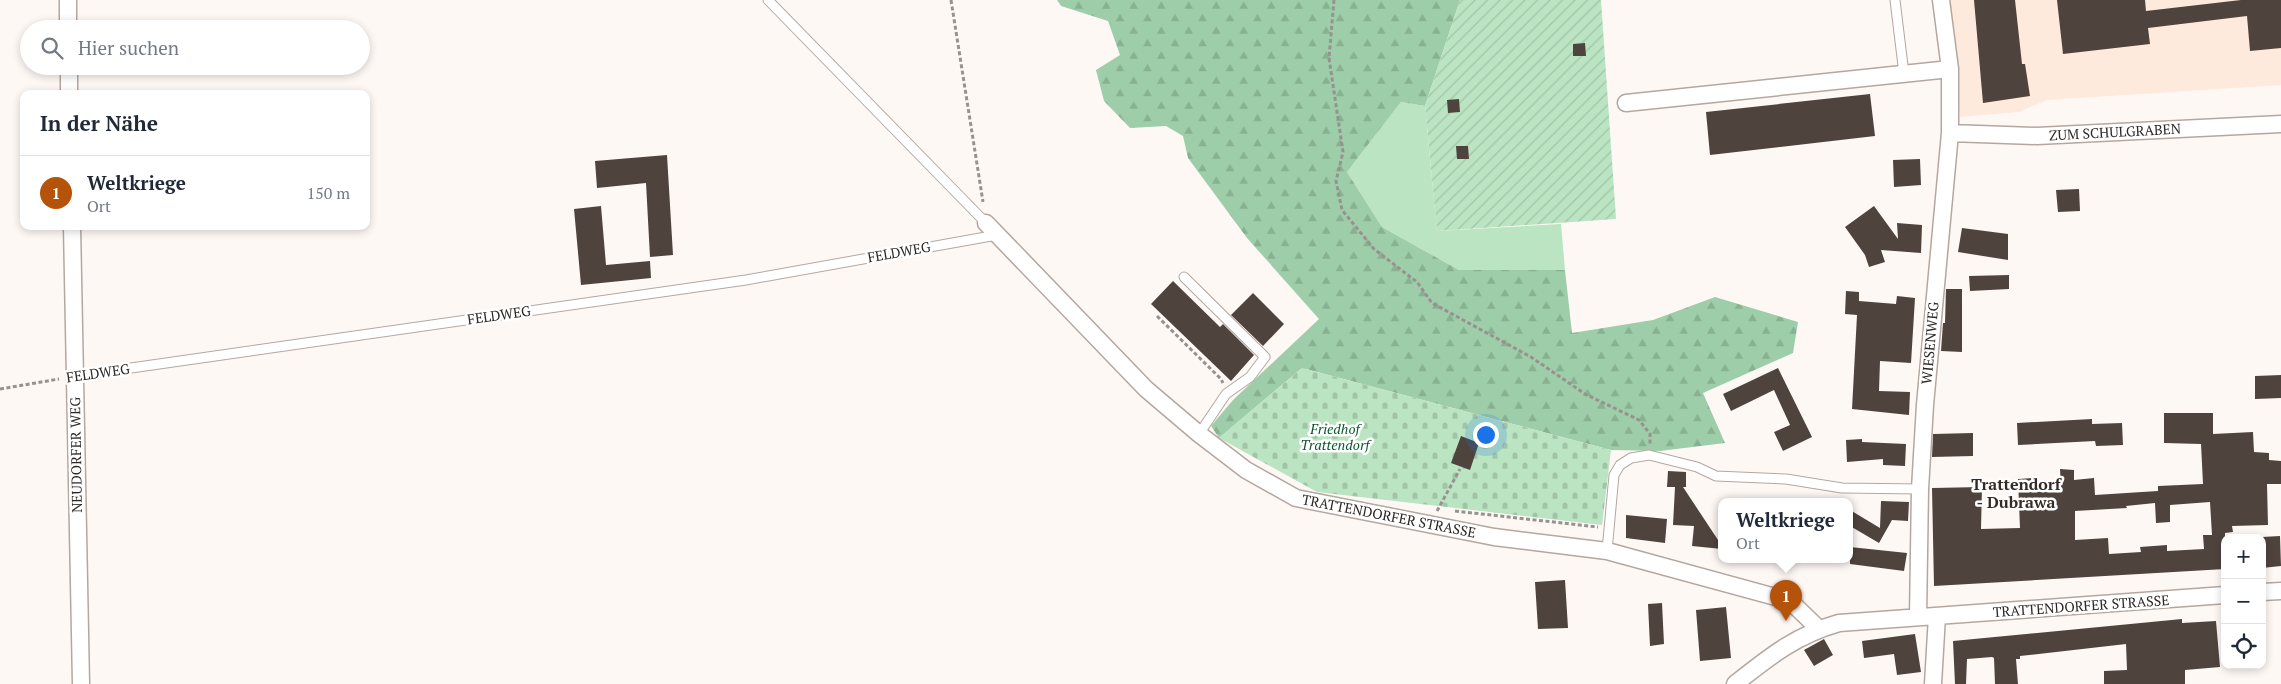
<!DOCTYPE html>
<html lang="de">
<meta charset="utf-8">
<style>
:root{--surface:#fff;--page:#f6f6f7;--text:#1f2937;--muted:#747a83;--line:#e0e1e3;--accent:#b45309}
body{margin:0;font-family:"PT Serif",serif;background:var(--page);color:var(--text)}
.controls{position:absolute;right:15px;bottom:15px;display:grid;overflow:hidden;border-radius:10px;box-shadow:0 2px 8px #0003}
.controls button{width:45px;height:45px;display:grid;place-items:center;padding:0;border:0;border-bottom:1px solid var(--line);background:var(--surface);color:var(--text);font:25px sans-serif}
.you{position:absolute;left:1485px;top:434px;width:18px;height:18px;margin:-12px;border:4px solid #fff;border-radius:50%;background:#1a73e8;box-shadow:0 0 0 8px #1a73e833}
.badge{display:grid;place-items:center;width:32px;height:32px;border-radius:50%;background:var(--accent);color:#fff;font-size:16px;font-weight:700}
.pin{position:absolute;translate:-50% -41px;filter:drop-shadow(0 1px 2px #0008)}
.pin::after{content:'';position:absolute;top:26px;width:18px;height:15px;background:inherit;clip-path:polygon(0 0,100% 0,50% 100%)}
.popup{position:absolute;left:1718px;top:498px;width:135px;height:65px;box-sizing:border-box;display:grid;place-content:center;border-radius:10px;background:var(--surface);filter:drop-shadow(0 1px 4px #0005);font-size:16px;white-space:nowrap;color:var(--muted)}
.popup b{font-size:19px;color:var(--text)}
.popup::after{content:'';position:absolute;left:50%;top:100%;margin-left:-10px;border:10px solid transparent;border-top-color:var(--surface)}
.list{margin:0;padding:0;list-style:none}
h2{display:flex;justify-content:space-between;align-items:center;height:65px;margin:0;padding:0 20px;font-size:21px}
h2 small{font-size:16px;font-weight:400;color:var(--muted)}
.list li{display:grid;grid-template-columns:32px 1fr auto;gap:15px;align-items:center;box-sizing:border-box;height:75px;padding:0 20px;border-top:1px solid var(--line)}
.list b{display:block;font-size:19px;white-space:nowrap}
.list p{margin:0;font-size:16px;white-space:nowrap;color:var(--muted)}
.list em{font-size:16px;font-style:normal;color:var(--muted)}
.icon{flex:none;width:28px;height:28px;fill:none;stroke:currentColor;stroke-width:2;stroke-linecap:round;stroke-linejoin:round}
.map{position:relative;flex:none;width:2281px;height:684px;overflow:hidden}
.search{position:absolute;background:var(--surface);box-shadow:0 2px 8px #0003;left:20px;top:20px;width:350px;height:55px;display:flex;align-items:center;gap:12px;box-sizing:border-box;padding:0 18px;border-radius:28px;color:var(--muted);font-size:19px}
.panel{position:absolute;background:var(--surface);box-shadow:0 2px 8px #0003;left:20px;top:90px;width:350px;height:140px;border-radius:10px}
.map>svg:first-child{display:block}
.built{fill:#fee9dd}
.grass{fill:#bbe4c3}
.forest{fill:url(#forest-firs)}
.cemetery{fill:url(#cemetery-stones)}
.garden{fill:url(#garden-furrows)}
.building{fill:#4f433e;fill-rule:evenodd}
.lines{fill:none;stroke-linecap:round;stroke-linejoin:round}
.service-casing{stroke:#b4a7a0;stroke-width:11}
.minor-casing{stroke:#b4a7a0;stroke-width:19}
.path{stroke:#97928f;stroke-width:3;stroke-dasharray:4 2.5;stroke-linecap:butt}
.service{stroke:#fff;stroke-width:9}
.minor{stroke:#fff;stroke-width:16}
.labels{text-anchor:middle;stroke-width:5;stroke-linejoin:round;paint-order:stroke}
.street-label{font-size:14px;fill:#2d2825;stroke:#fff}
.park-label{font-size:14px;font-style:italic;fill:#0b582a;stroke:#fff}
.quarter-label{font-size:16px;font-weight:bold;fill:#352b25;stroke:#fff}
</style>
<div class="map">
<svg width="2281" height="684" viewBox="0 0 2281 684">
<defs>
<pattern id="forest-firs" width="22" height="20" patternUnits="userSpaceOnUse" patternTransform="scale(1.25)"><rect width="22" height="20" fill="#9ecea9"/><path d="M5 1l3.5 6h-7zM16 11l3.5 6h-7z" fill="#88b191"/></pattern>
<pattern id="cemetery-stones" width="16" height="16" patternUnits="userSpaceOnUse" patternTransform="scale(1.25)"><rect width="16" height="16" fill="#bbe4c3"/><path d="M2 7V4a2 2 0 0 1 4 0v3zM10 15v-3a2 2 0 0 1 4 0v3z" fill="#a1c4a7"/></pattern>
<pattern id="garden-furrows" width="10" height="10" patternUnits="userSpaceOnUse" patternTransform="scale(1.25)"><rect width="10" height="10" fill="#bbe4c3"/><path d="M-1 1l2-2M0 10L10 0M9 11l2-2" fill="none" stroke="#a1c4a7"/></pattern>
</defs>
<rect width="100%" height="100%" fill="#fef8f5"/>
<path class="built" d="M1948,0H2281V85L2047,100L2019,112L1960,117Z"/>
<path class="grass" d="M1401,102L1425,106L1437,231L1561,224L1565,270H1459L1382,227L1347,172Z"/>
<path class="forest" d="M1057,0H1460L1425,106L1401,102L1347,172L1382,227L1459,270H1565L1572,333L1653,320L1715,297L1798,322L1793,353L1703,393L1725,443L1660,451L1611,450L1302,368L1219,438L1211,426L1233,400L1319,319L1247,238L1188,158L1183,136L1166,126L1130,128L1104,101L1096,70L1120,55L1108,21L1061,6Z"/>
<path class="cemetery" d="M1302,368L1611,450L1602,525L1317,492L1219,438Z"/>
<path class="garden" d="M1460,0H1601L1616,219L1437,231L1425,106Z"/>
<path class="building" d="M1974,0H2015L2022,64H2025L2030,96L1983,103Z
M2057,0H2145L2146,11L2241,0H2281V48L2250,51L2247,16L2148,28L2150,44L2063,54Z
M1585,43L1586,56H1573V44Z
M1870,94L1875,136L1710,155L1706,112Z
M1459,99L1460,112L1448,113L1447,100Z
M1456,146H1468L1469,159H1457Z
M667,155L673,255L650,257L646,183L597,188L595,161Z
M1920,159L1921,185L1894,187L1893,160Z
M2079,189L2080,211L2058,212L2056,190Z
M601,206L606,265L650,261L651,278L581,285L574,209Z
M1874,206L1898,239L1897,223L1922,225L1921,253L1881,250L1885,262L1869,267L1865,255L1845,227Z
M1962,228L2008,234V260L1958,252Z
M2009,275V289L1970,291L1969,276Z
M1173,281L1220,327L1223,324L1254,355L1231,381L1151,304Z
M1946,289H1962V352L1941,351L1943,323H1945Z
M1846,291L1859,292V301L1896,304L1897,296L1915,298L1911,363L1880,361L1879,391L1910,392L1909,415L1852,409L1857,315L1845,314Z
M1253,293L1284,324L1263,346L1231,315Z
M1778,368L1812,437L1783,451L1774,432L1790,425L1774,390L1731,411L1723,394Z
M2281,375V398L2255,399V376Z
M2164,413H2213V434L2253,432L2254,452L2269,453V460L2281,461V484H2267L2268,525L2232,526L2233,532L2225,533V569L1934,586L1932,488L1982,487L1981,529L2020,528L2018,479L2033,478L2034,490L2061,489L2060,469L2074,470V480L2094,478L2095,495L2158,491V486L2203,484L2201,444L2164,443ZM2210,502L2212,535H2203L2204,549L2167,551V545L2140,547L2141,552L2109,554L2108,538L2075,540V511L2127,508L2126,506L2155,503L2156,523L2170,522V505Z
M2092,419V424L2122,423L2123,445L2096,446L2095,441L2018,445L2017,423Z
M1973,433V456L1932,457L1933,434Z
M1461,436L1479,443L1470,470L1451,463Z
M1862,439V442L1906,444L1905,466L1883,465V459L1847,462L1846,440Z
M1668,471L1686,472V487H1683L1722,546V549L1692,546L1694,526L1673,525L1675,487H1667Z
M1881,501L1909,502L1908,521L1892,520L1879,543L1850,526V510L1880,528Z
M1626,515L1667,519L1665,543L1626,538Z
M2280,536L2281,566L2262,568V537Z
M1850,547L1907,553L1904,571L1850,564Z
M1565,580L1568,628L1538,629L1535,582Z
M1662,603L1664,644L1650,646L1648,604Z
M1726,607L1731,658L1700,661L1696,610Z
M2182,619V623L2216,621L2220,667L2185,670V684H2104V671L2127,670L2126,644L2020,656V659H2016L2018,684H1995L1994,658L1992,657L1967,659L1966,684H1955L1953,641Z
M1915,634L1921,672L1897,675L1894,654L1864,658L1862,641Z
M1824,639L1833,655L1814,666L1804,650Z"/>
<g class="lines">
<g class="service-casing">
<path id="service" d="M768,0L986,223
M1895,0L1904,74
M1184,277L1265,357L1250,377L1226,394L1199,434
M75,376L746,280L997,235
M1607,551L1614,475L1620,465L1631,458L1649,455L1697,467L1716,476L1786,479L1842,488L1920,489"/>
</g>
<g class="minor-casing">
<path id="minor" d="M68,0V29
M69,66V94
M1626,103L1950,69
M1950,133L2037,136L2281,124
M986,223L1146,389L1199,434L1246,470L1296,498L1494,537L1607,551L1790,601L1819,629
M72,226L81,684
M2262,592L2281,591
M1918,617L1920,489L1925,405L1950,133V69L1941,0
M1735,684C1769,657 1796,635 1839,623L2225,595
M1933,684L1937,616"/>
</g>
<path class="path" d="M951,0L983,202
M1334,0L1329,58L1343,152L1336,181L1342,210L1374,249L1417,282L1432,303L1531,357L1585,394L1639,420L1650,434V444
M1157,316L1221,379L1223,383
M0,389L59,379
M1437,511L1460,469
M1455,511L1598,527"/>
<use href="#service" class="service"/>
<use href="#minor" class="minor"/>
</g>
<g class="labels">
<g class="street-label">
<text transform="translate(2115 132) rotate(-3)" y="5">ZUM SCHULGRABEN</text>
<text transform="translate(899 252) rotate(-10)" y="5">FELDWEG</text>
<text transform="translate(499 315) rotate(-8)" y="5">FELDWEG</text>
<text transform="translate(1930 343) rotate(-85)" y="5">WIESENWEG</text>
<text transform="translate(98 373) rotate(-8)" y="5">FELDWEG</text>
<text transform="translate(76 455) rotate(-91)" y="5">NEUDORFER WEG</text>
<text transform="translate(1389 516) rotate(11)" y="5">TRATTENDORFER STRASSE</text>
<text transform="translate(2081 606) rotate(-4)" y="5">TRATTENDORFER STRASSE</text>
</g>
<g class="park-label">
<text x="1335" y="434">Friedhof<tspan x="1335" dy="16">Trattendorf</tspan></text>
</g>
<g class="quarter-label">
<text x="2016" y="490">Trattendorf<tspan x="2016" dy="18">- Dubrawa</tspan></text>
</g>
</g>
</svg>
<div class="controls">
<button>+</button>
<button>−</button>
<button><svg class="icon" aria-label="locate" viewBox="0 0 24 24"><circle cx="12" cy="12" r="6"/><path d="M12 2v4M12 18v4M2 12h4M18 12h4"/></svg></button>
</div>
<div class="you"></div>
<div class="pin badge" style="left:1786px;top:621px">1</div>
<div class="popup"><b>Weltkriege</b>Ort</div>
<div class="search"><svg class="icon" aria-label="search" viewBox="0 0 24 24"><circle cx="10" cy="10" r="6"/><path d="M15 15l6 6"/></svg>Hier suchen</div>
<section class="panel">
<h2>In der Nähe<small></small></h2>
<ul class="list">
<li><span class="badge">1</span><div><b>Weltkriege</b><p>Ort</p></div><em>150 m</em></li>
</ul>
</section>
</div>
